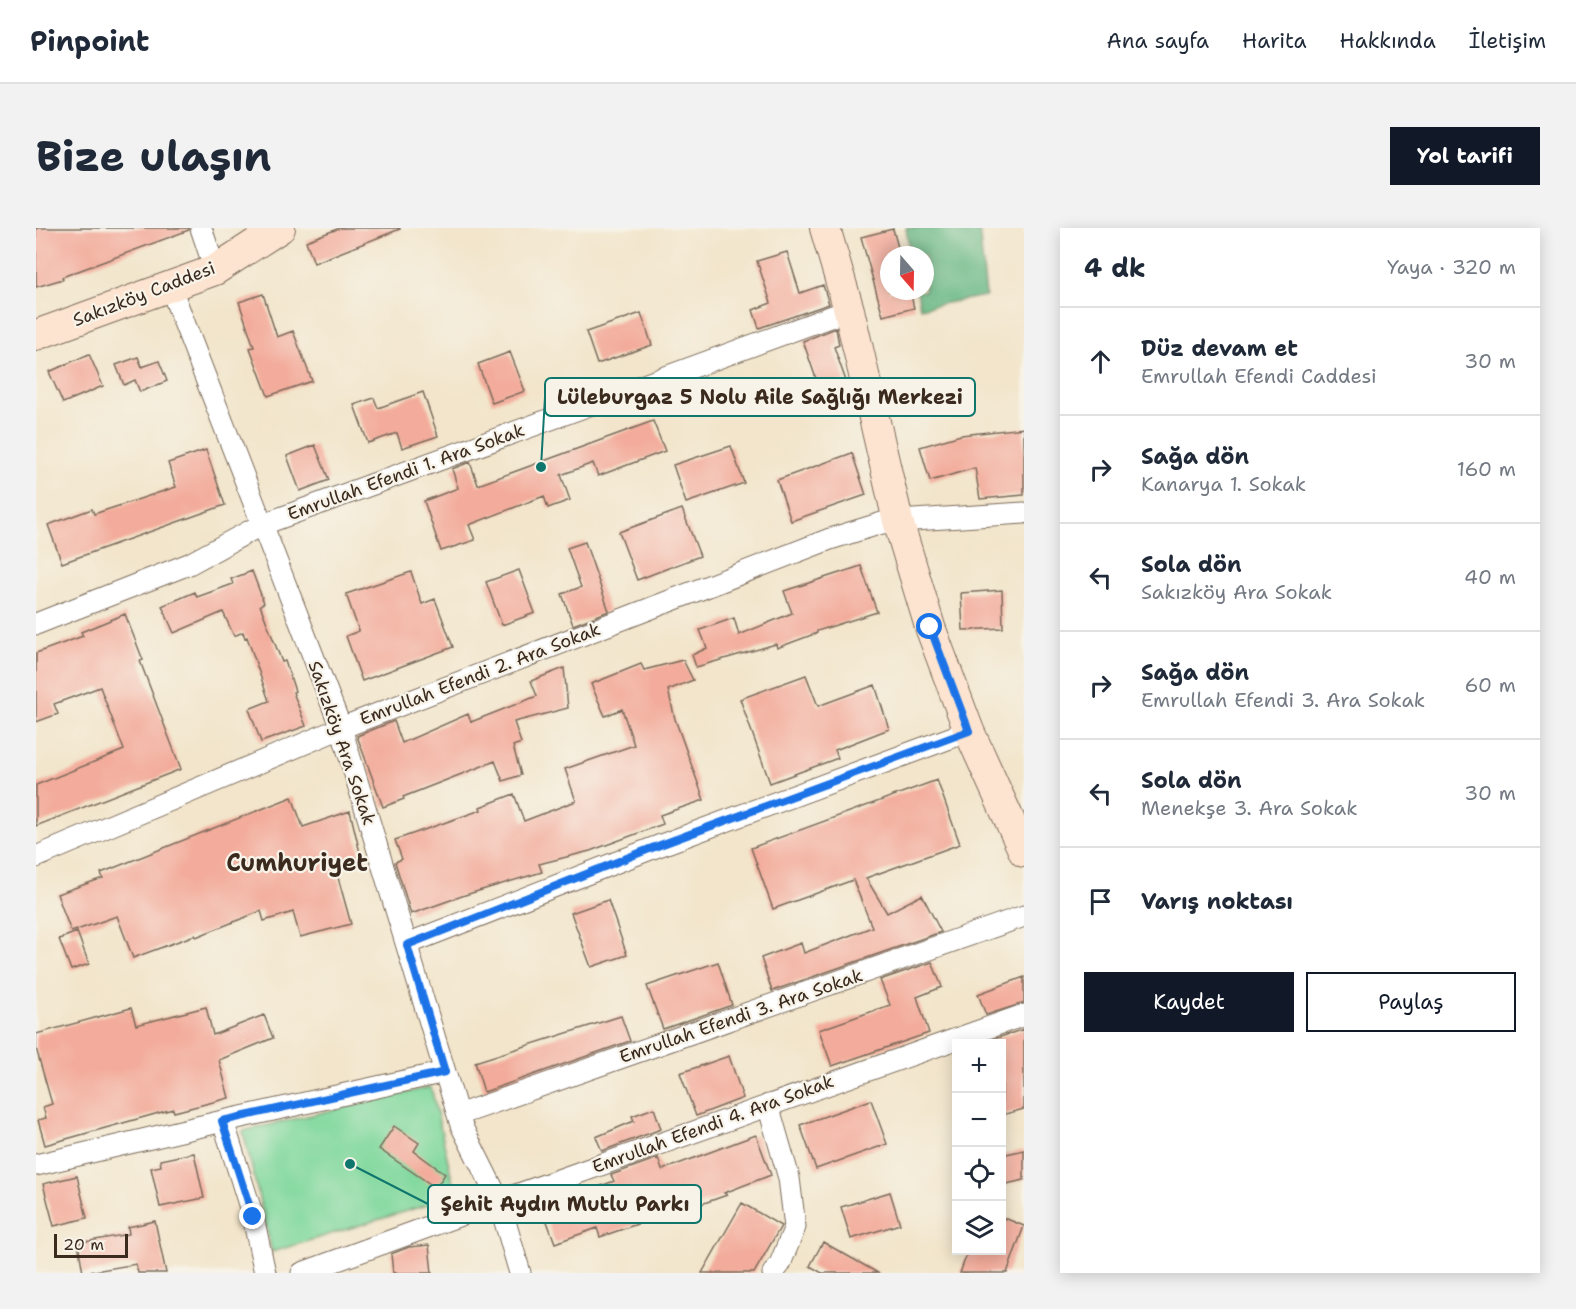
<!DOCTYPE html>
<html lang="tr">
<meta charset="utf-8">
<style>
:root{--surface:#fff;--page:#f2f2f3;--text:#1f2937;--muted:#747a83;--line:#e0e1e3;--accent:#111827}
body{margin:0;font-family:"Shantell Sans",sans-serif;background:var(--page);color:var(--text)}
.controls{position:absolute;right:18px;bottom:18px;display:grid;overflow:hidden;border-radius:0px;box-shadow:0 3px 15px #0003}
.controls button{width:54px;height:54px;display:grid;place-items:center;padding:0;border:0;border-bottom:2px solid var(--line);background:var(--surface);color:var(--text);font:30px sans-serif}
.compass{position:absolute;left:844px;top:18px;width:54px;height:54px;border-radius:50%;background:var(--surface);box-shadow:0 3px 15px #0003;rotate:160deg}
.scale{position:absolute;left:18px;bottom:15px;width:74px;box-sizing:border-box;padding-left:6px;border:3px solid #3b2a1e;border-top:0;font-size:16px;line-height:21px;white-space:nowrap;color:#3b2a1e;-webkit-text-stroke:4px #f7f3e8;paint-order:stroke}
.stop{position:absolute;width:18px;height:18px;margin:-14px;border:4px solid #1a73e8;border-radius:50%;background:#fff}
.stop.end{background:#1a73e8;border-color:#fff;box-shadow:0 2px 6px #0008}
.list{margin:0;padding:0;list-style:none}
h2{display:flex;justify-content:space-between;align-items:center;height:78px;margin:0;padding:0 24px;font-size:26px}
h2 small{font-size:20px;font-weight:400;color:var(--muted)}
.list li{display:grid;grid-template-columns:39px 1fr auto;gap:18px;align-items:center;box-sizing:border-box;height:108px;padding:0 24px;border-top:2px solid var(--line)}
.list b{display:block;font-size:22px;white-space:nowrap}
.list p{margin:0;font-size:20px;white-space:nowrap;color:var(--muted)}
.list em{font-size:20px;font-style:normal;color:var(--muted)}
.actions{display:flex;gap:12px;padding:18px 24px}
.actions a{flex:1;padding:14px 0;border:2px solid var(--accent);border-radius:0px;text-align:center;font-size:21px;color:var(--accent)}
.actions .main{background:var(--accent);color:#fff}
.icon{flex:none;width:33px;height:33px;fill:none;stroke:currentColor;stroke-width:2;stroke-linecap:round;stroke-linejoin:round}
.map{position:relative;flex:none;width:988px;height:1045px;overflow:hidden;border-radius:0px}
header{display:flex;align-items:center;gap:36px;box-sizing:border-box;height:84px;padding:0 30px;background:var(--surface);border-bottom:2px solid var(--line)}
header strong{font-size:28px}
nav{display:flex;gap:33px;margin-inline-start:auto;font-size:21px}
.intro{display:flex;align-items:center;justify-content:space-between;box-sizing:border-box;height:144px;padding:0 36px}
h1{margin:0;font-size:42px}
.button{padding:15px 27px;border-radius:0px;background:var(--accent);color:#fff;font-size:21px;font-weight:700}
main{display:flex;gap:36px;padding:0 36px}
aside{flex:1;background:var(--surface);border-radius:0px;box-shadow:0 3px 15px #0003}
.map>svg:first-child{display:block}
.green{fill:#80d89d;stroke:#5e815e;stroke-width:1.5}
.forest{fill:#68b884;stroke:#527151;stroke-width:1.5}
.building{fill:#f3ac9b}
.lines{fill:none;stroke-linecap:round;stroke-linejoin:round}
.street-casing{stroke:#7b6b5b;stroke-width:23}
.secondary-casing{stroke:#7b6b5b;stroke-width:32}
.street{stroke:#fff;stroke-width:21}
.secondary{stroke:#fde4d0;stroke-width:30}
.route{stroke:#1a73e8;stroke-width:8}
.labels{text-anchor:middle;stroke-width:4.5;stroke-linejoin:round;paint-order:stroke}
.street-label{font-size:18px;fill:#3b2a1e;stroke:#f7f3e8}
.district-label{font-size:24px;font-weight:bold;fill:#3b2a1e;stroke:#f7f3e8}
.leader{fill:none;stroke:#0f766e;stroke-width:2}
.callout-dot{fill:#0f766e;stroke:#f7f3e8;stroke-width:2}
.callout{fill:#f7f3e8;stroke:#0f766e;stroke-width:2}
.callout-label{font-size:20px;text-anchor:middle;font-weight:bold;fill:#3b2a1e}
</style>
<header>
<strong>Pinpoint</strong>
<nav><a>Ana sayfa</a><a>Harita</a><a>Hakkında</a><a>İletişim</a></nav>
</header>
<div class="intro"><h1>Bize ulaşın</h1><a class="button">Yol tarifi</a></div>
<main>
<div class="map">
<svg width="988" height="1045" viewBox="0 0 988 1045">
<rect width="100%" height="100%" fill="#f7f3e8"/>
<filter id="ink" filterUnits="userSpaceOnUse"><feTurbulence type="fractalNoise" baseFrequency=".0167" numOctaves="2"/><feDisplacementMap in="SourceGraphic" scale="12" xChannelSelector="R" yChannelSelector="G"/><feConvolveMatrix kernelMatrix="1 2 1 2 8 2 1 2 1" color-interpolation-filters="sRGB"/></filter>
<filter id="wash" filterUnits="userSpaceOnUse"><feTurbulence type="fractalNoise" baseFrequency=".008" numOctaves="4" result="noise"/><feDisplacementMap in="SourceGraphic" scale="24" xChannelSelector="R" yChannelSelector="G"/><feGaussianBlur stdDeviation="1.35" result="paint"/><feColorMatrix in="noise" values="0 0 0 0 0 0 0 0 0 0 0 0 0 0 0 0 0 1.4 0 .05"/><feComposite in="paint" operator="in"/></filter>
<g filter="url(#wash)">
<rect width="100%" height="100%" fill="#f2e5cb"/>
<path class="green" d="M395,859L420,968L236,1024L207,903Z"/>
<path class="forest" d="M870,0H943L950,68L884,80L881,63H889V27H874Z"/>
<g id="blocks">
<path class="building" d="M0,0H153V2L26,49L27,51L0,59Z
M304,0H364V1L278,35L270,13Z
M857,1L864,27H853V63H874L878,80L847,88L825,9Z
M751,24L764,65L787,57L793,76L723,100L717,82L735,75L721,33Z
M227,66L241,109L257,103L276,153L232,168L214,120L218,119L203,74Z
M605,85L616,117L561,136L550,104Z
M800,100L803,117L798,119L810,153L784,162L767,113Z
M474,124L489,163L456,175L442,136Z
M53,126L67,158L27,175L13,144Z
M102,129L106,139L123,133L131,153L104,164L99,152L88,157L80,137Z
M387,164L402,208L366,220L361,205L332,215L318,177L338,170L342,180Z
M617,193L629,223L562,248L557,235L525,247L534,272L512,280L508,268L433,297L439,312L405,323L388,273L422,260L416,241L434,234L442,257Z
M988,200V267L944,271L939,240L894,253L884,219L925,207Z
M279,217L293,252L264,263L251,228Z
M695,218L708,255L650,275L637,237Z
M170,222L189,277L26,335L12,297L56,281L58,286L140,259L132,235Z
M816,225L830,267L755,293L741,252Z
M646,281L664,328L601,352L583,304Z
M549,314L573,383L537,397L526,366L545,359L531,320Z
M825,338L841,384L781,403V405L741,420L740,416L660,439L656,427L671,420L664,402L698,390L703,407L756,385L748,363Z
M483,342L499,385L466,397L450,354Z
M216,343L228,375L224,377L246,434L249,433L259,463L257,464L270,498L225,514L213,481L233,473L211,409L209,410L207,404L198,408L187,384L138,405L126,378L159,364L161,369L197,356L195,351Z
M375,344L386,376L399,371L417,419L326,453L310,408L323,403L310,366Z
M966,362L967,400L927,402L925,365Z
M89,386L107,432L104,433L145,541L0,598V557L88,522L64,459L18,476L22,486L0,494V425L47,408L45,404Z
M647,432L657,452L632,462L639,491L668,572L624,587L627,596L554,623L503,636L506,644L429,667L375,686L359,634L366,631L359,612L445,582L444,579L478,566L488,593L540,573L529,541L598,517L586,481L569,488L555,456L605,436L608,442Z
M528,440L532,480L478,494L485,515L477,518L485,547L467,553L459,533L367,569L368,571L347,579L321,508L358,493L366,515L432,486L435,494L501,468L495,453Z
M770,447L782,478L839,457L853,501L799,522L802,530L734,555L704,471Z
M901,552L924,616L830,650L851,685L886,667L905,704L736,763L725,730L765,715L768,725L836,699L817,652L737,681L715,620Z
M256,569L267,599L314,583L325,629L298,635L315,696L264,709L257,684L228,693L225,683L160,709L159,707L97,730L81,688L35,704L21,666L67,650L65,645Z
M572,672L591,727L555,739L535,685Z
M41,704L53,736L35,742L23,711Z
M682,734L696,777L627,801L611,758Z
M896,734L906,759L881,769L893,805L796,838L783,802L854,777L844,752Z
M988,749V775L950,787L942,766Z
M170,779L177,807L228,787L237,810L183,832L193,870L138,884L137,881L9,917L2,892L10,890L7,879L16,876L0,820V806L95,780L100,797Z
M585,788L594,813L448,864L439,834Z
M988,801V881L966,887V816H960L958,811Z
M693,828L707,870L660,888L644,845Z
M835,872L851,916L780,941L764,897Z
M618,880L625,901L566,923L560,909L598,893L596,888Z
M358,898L383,915L378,923L409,946L400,960L343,921Z
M720,907L735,947L688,965L691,967L611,995L610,993L564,1009L561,1000L519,1015L506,980L578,953L575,947L622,930L626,942Z
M988,922V952L966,957V927Z
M158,925L168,970L124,979L115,940L125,938L124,932Z
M41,948L51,990L18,998L7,956Z
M854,964L864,996L815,1011L805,979Z
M706,975L745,998L718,1045H666Z
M966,989L988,998L971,1045H924L932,1023H966Z
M119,993L130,1045H102L100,1036L47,1045L42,1015L93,1006L92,999Z
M787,1014L801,1022L842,1045H786L774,1038Z
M393,1017L396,1045H357L355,1026L373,1019Z"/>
</g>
</g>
<g filter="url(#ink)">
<use href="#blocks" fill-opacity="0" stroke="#7b6b5b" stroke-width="1.5"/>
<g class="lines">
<g class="street-casing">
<path id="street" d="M165,0L179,42
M134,58L305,500L425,897L463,973L484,1045
M0,396L153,336L225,297L813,82
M0,629L305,500L794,311L846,295L862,293L988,285
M371,716L617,620L933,503
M732,877L753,950L759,999L744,1036L737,1045
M422,887L988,688
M187,893L217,989L229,1045
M0,937L187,893L409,844
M266,1045L463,973L988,787"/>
</g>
<g class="secondary-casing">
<path id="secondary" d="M789,0L813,82L862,293L894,399L933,503L988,624
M0,107L179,42L244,0"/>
</g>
<use href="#street" class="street"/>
<use href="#secondary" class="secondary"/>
</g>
</g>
<g class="lines" filter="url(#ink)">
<path class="route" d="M217,989L186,893L409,844L371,717L616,620L933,503L894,399"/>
</g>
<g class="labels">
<g class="street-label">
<text transform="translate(108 66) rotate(-21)" y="6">Sakızköy Caddesi</text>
<text transform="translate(370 244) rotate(-20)" y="6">Emrullah Efendi 1. Ara Sokak</text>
<text transform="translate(444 446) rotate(-21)" y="6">Emrullah Efendi 2. Ara Sokak</text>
<text transform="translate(306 515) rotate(71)" y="6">Sakızköy Ara Sokak</text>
<text transform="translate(705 788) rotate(-19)" y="6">Emrullah Efendi 3. Ara Sokak</text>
<text transform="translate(677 896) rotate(-20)" y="6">Emrullah Efendi 4. Ara Sokak</text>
</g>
<g class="district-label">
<text x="261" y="643">Cumhuriyet</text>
</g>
</g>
<path class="leader" d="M505 239L509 169M314 936L392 976"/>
<g class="callout-dot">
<circle cx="505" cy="239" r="6"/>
<circle cx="314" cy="936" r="6"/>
</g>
<g class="callout">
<rect x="509" y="150" width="430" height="38" rx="6"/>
<rect x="392" y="957" width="273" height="38" rx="6"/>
</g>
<g class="callout-label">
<text x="724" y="176">Lüleburgaz 5 Nolu Aile Sağlığı Merkezi</text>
<text x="529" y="983">Şehit Aydın Mutlu Parkı</text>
</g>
</svg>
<div class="controls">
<button>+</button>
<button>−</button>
<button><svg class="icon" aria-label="locate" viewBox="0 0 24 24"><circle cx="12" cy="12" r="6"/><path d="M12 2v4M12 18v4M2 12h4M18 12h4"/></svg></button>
<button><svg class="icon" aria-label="layers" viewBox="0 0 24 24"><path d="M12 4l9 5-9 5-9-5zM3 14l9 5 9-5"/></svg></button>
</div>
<svg class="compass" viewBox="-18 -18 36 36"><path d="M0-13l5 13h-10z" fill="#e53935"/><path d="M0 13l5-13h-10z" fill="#747a83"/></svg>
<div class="scale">20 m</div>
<div class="stop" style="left:894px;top:399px"></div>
<div class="stop end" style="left:217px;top:989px"></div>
</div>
<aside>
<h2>4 dk<small>Yaya · 320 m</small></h2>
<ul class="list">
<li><svg class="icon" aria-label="ahead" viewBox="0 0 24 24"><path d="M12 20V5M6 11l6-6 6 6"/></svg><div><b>Düz devam et</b><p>Emrullah Efendi Caddesi</p></div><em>30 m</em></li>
<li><svg class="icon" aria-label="right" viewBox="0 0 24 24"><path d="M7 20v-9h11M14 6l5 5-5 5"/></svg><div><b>Sağa dön</b><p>Kanarya 1. Sokak</p></div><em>160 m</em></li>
<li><svg class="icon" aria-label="left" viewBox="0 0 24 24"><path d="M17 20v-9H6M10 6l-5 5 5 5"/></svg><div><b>Sola dön</b><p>Sakızköy Ara Sokak</p></div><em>40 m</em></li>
<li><svg class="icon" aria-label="right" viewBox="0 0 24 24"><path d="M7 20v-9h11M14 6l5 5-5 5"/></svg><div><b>Sağa dön</b><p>Emrullah Efendi 3. Ara Sokak</p></div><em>60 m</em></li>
<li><svg class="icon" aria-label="left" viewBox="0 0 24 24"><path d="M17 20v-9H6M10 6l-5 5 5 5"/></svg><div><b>Sola dön</b><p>Menekşe 3. Ara Sokak</p></div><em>30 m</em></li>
<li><svg class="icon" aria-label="arrive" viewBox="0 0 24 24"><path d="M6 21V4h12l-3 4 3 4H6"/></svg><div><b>Varış noktası</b></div></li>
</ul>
<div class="actions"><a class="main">Kaydet</a><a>Paylaş</a></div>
</aside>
</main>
